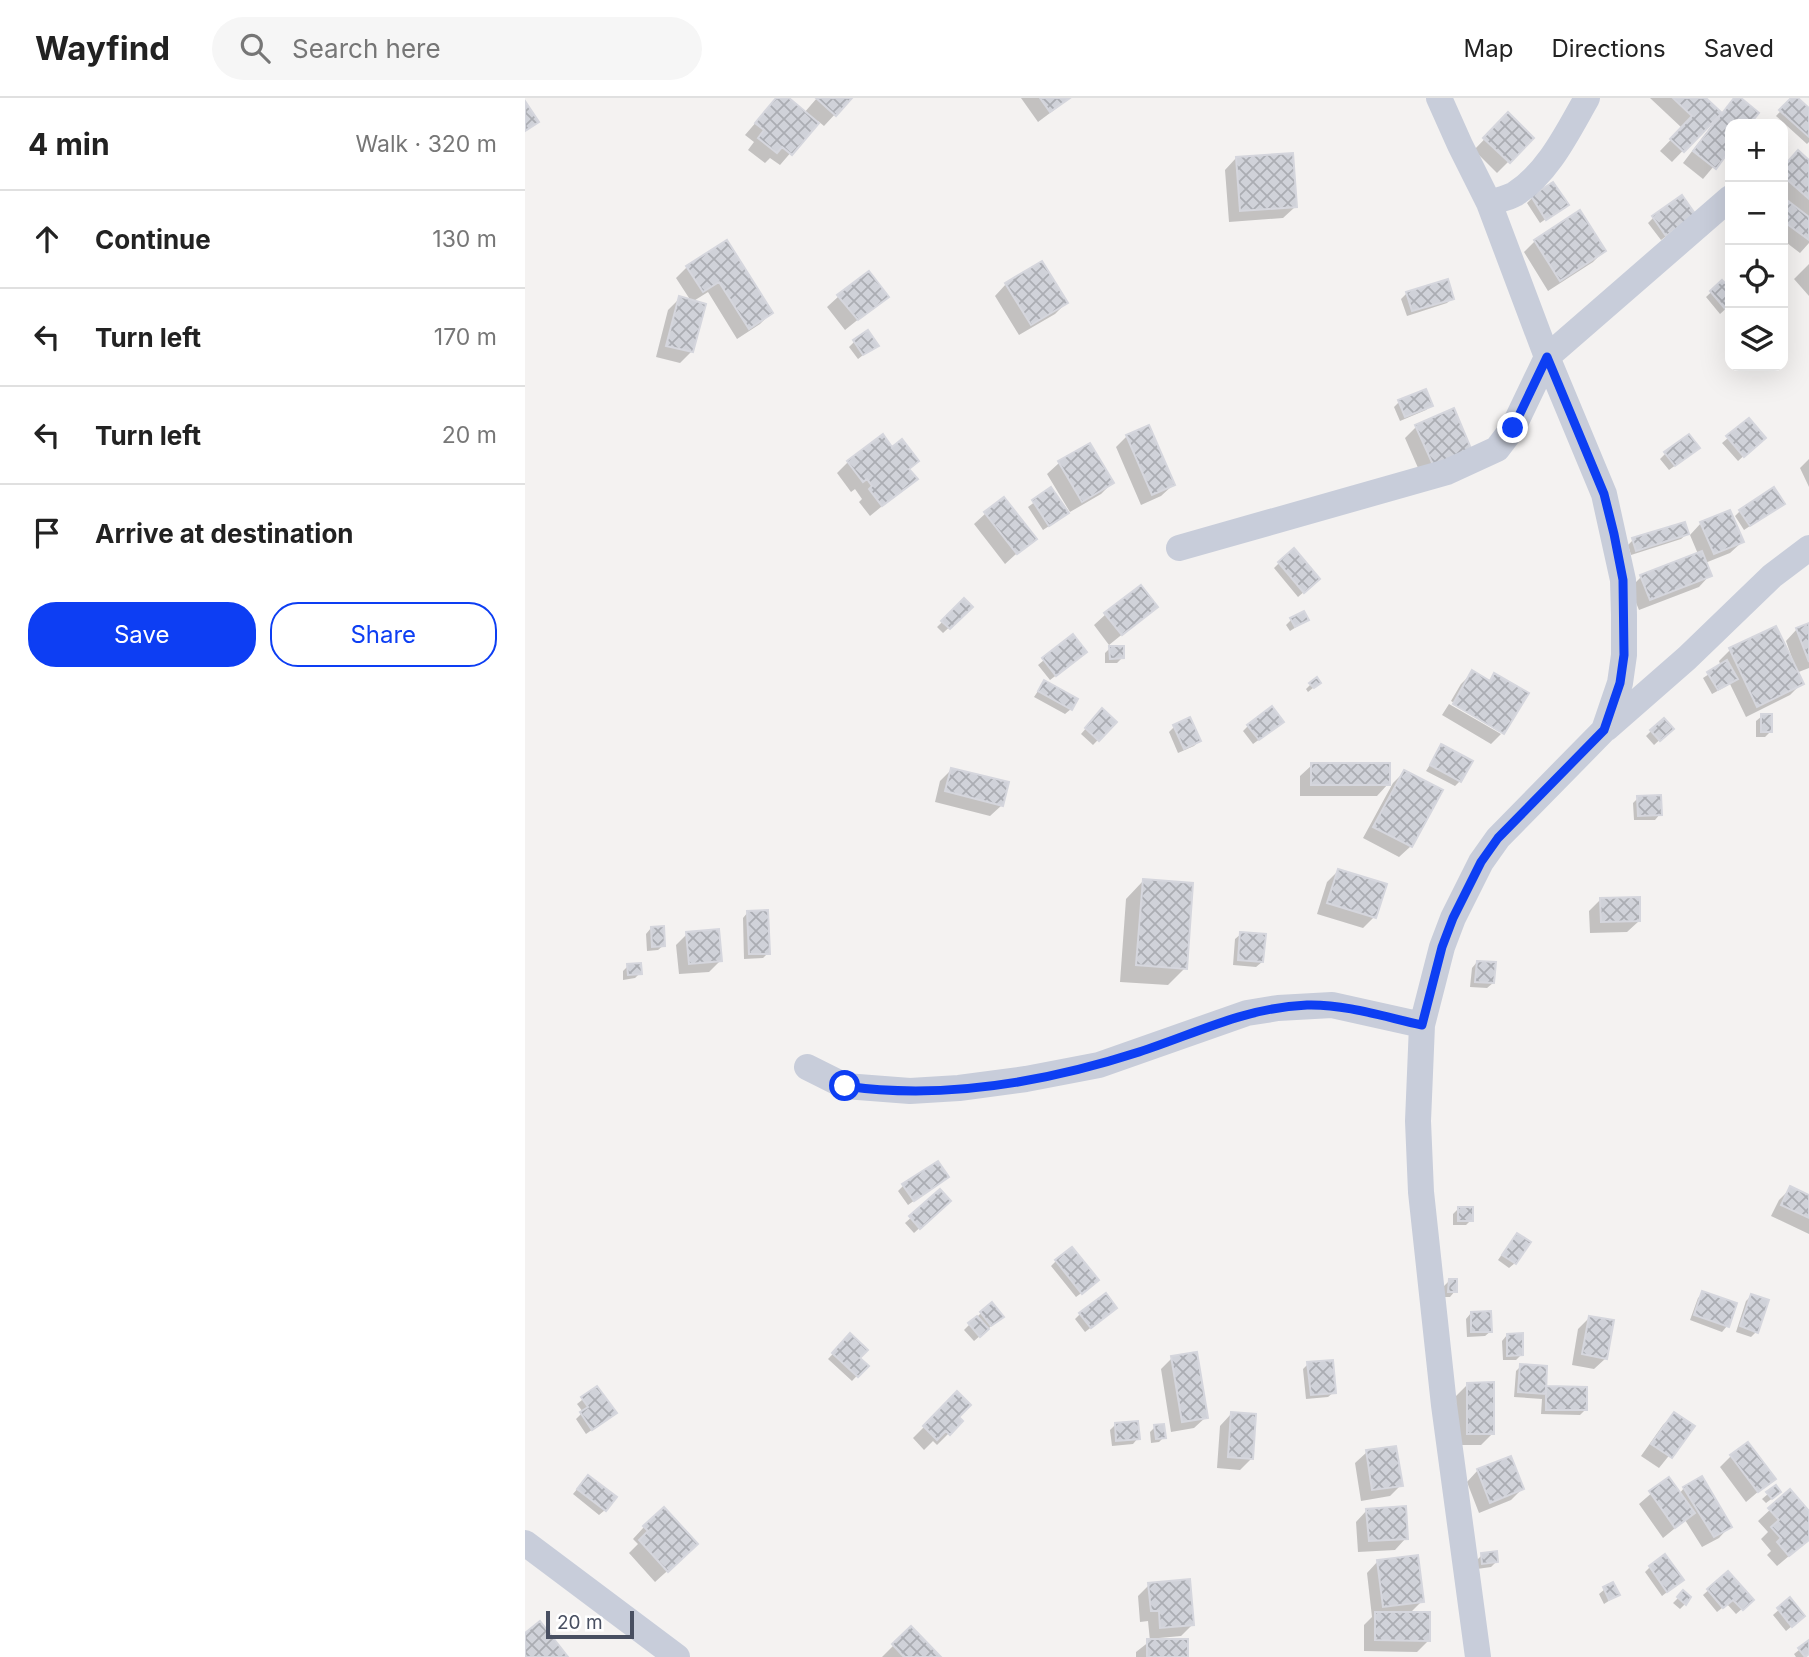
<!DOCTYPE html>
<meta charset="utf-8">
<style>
:root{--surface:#fff;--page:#f6f6f6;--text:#222;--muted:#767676;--line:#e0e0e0;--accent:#0d3ef3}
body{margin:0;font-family:Inter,sans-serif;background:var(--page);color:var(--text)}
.controls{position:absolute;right:21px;top:21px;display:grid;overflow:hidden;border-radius:14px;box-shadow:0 7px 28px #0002}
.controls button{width:63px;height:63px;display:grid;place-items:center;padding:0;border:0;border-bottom:2px solid var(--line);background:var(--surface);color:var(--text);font:35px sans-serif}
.scale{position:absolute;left:21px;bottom:18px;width:88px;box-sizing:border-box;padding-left:7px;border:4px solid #484f61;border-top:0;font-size:19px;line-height:24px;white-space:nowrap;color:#484f61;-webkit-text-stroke:5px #fff;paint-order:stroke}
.stop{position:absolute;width:21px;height:21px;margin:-16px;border:5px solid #0d3ef3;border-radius:50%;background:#fff}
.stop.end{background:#0d3ef3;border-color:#fff;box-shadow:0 2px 7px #0008}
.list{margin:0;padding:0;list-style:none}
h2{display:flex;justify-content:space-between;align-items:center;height:91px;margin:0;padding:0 28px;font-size:30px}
h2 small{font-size:23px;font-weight:400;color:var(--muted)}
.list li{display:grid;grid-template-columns:46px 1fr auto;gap:21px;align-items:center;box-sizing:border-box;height:98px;padding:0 28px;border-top:2px solid var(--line)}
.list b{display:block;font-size:26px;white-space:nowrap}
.list em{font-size:23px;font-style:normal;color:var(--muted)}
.actions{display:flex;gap:14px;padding:21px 28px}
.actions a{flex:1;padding:16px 0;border:2px solid var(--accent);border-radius:28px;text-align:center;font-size:24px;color:var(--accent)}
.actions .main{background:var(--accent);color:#fff}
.icon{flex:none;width:38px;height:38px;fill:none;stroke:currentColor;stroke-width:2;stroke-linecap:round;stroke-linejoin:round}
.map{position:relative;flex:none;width:1284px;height:1559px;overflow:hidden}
header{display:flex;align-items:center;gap:42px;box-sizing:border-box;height:98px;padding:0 35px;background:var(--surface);border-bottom:2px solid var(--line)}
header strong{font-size:33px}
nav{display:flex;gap:38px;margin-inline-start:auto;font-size:24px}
.search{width:490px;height:63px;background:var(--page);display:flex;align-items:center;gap:18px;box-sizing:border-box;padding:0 24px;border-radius:38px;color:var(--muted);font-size:26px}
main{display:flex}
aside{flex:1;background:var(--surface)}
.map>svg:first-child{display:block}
.shadow{fill:#0003}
.building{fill:url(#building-cross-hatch);stroke:#d5d6dd;stroke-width:2}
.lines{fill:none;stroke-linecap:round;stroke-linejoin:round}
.minor{stroke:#c8cdda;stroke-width:26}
.route{stroke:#0d3ef3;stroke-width:9}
</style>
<header>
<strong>Wayfind</strong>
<div class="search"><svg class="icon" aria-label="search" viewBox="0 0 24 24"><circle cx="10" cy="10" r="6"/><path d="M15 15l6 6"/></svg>Search here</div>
<nav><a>Map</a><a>Directions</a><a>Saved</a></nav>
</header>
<main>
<aside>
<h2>4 min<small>Walk · 320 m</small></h2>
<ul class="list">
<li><svg class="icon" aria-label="ahead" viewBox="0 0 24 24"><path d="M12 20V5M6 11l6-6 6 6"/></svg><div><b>Continue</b></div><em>130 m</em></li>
<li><svg class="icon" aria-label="left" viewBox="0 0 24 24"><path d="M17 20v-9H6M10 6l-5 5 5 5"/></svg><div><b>Turn left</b></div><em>170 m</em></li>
<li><svg class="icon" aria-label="left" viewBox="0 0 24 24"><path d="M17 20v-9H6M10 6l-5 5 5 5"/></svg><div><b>Turn left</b></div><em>20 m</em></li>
<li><svg class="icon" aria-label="arrive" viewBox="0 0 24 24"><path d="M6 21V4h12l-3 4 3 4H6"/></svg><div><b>Arrive at destination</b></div></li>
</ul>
<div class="actions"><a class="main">Save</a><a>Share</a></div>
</aside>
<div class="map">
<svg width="1284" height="1559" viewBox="0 0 1284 1559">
<defs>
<pattern id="building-cross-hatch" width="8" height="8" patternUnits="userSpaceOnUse" patternTransform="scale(1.75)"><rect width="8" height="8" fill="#d0d2d9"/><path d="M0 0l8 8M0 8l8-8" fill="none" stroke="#abadb3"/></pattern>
</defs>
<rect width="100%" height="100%" fill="#f4f2f1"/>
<path class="shadow" d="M252,0H261L279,15L292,0H325L299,28L293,23L255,67L245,60L240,65L223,52L229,44L220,37Z
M496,0H545L513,24Z
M1125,0H1179L1196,16L1213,0L1232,15L1223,26H1205V49L1178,81L1158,65L1194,18L1192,17L1147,64L1135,53L1157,30Z
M1268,0L1284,13V44L1282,46L1251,18Z
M983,17L1007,40L972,75L949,52Z
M1273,55L1284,64V145L1275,155L1258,142V70Z
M711,60L770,109L758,120L704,124L700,72Z
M1007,100L1041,107L1015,125L1002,105Z
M1128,120L1163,122L1136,142L1123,125Z
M1010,143L1079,153L1068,164L1023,193L999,154Z
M202,144L246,215L235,226L212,241L183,194L167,204L166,254L155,265L131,259L143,212L155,200L166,203L151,180L162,169Z
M1284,166V198L1269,181Z
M1197,184L1205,193V207L1195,216L1181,199Z
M481,186L541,205L530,216L494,237L470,198Z
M882,195L927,200L922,205L882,218L876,201Z
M314,198L361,199L320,232L302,209Z
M329,244L351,247L333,261L324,249Z
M874,304L906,307L901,312L875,323L869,309Z
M891,329L945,352L897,379L880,340Z
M602,338L648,387L636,398L616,407L591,349Z
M1203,340L1233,345L1213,363L1197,345Z
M565,347L587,385L576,396L545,414L522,376L534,365Z
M1141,355H1167L1144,372L1135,361Z
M1284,361V389L1275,370Z
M323,364L383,372L390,381L345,418L334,404L337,401L330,391L326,394L312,375Z
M526,392L536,420L518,432L503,409Z
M1258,406L1219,432L1210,418L1215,413Z
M461,415L509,440L480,466L449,426Z
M1176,425L1217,444L1205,455L1180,465L1185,477L1174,489L1114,512L1105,490L1116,479L1173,456L1165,437Z
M1162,436L1156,441L1106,457L1103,447L1108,442Z
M754,465L788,486L773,499L749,470Z
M439,503L446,509L418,535L412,529Z
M631,509L584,547L569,527L581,516Z
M766,522H782L765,533L761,527Z
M1284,527V570L1271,575L1276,586L1265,597L1221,619L1205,586L1187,596L1178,580L1196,568L1194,563L1205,552L1265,561L1267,560L1261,543L1272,531Z
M548,538L555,559L525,582L513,567Z
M585,550L597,560L592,565H580V555Z
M947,575L963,584L970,577L1001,595L977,635V633L926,603L936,586Z
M519,584L546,611L540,616L509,599Z
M794,585L783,594L781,591L786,586Z
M924,606L976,636L966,646L917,617Z
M577,612L590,624L568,647L556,636Z
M1237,618L1245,634L1240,639H1231V623Z
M723,628L751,629L728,646L718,633Z
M649,629L674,643L669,648L653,655L644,634Z
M1126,633L1141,636L1129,647L1121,638Z
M917,648L935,683L930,688L901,673Z
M787,667L863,686L852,698H775V678Z
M426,672L477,707L465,718L410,704L415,683Z
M879,674L886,748L874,759L838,740L868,685Z
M1113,700L1135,716L1130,722H1109L1108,705Z
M813,773L849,819L838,830L792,816L802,784Z
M618,783L660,870L643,887L595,884L601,801Z
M1076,801L1114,823L1102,834L1065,835L1064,813Z
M223,814L243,855L238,860L219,861L218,820Z
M126,830L139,847L133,852L122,853L121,836Z
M162,836L196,862L184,874L154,876L151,847Z
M716,836L737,864L731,869L708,867L710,841Z
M952,864L968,885L962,890L945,889L947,870Z
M103,868L115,875L110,880L98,882V873Z
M422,1079L383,1107L373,1093L378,1088Z
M1266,1090L1284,1099V1136L1246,1118L1254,1102Z
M415,1094L424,1103L389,1135L380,1125Z
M934,1110L946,1122L941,1127H928V1116Z
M987,1142L990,1165L984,1170L973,1162Z
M531,1163L567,1187L551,1199L526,1168Z
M924,1183L930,1193L925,1199H919V1188Z
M1178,1195L1202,1228L1197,1234L1165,1222L1173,1200Z
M1226,1198L1231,1234L1226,1239L1211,1234L1221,1203Z
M456,1215L471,1224L449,1243L439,1232Z
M585,1215L560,1234L550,1221L555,1216Z
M946,1215L966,1233L960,1238L942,1239L941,1221Z
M1064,1220L1081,1260L1069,1271L1047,1267L1053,1231Z
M982,1237L997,1256L991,1262H978L977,1243Z
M325,1238L332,1260L341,1268L327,1283L303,1261Z
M647,1260L681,1319L669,1330L646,1334L636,1271Z
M783,1266L809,1294L803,1299L781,1301L778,1271Z
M996,1268L1020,1290L1060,1312L1055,1317L1016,1316L1017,1301L989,1299L991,1273Z
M943,1286L968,1335L956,1347H932L931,1298Z
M72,1290L84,1320L61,1336L51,1321L58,1314L52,1306Z
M432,1296V1319L436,1323L412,1347L408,1343L399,1352L388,1340Z
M706,1316L727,1360L715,1372L692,1370L695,1328Z
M1149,1316L1167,1329L1134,1370L1116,1358L1138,1327Z
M591,1326L613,1340L608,1346L587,1348L585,1332Z
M630,1329L639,1339L634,1344L626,1345L625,1334Z
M842,1354L876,1387L865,1398L836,1403L830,1365Z
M1206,1358L1248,1381L1221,1404L1195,1369Z
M953,1372L997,1391L986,1402L954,1415L942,1384Z
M1143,1381L1154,1396L1159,1390L1205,1428L1194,1440L1177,1449L1160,1422L1138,1440L1114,1406Z
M58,1384L80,1412L74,1417L48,1396Z
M1250,1390L1249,1399L1241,1405L1237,1401Z
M1265,1393L1284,1416V1441L1252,1468L1242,1457L1246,1453L1236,1441L1243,1434L1233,1423Z
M842,1412L881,1440L870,1452L833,1454L831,1424Z
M119,1429L160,1457L130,1484L104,1455L113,1446L108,1441Z
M957,1457L971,1464L966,1469L952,1471V1462Z
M853,1463L897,1503L884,1516L903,1543L892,1554L839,1553V1527L847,1519L842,1475Z
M1125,1469L1151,1487L1137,1498L1120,1474Z
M1203,1475L1227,1502L1211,1516L1202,1506L1192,1514L1178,1497Z
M624,1487L667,1527L656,1538L634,1540V1543L661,1559H611V1554L625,1543L623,1523L615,1524L613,1498Z
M1080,1491L1093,1497L1079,1506L1074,1496Z
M1153,1500L1160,1506L1155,1511L1148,1505Z
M1265,1502L1273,1523L1261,1533L1248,1517Z
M386,1530L414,1559H357Z
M1284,1544V1555L1279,1559H1271L1269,1556Z"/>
<path class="building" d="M251,0H264L294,25L267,57L257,49L252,55L233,40L239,32L230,25Z
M291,0H327L311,18Z
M515,0H545L525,14Z
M1148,0H1181L1197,15L1159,54L1145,41L1167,18Z
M1209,0H1216L1234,15L1225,26H1205V52L1191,71L1168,53Z
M1266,0H1273L1284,10V39L1254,12Z
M0,3L14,24L0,33Z
M983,14L1009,40L985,65L958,40Z
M1273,52L1284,62V101L1258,78V69Z
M768,55L772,109L715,113L711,59Z
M1028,84L1044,107L1021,122L1006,98Z
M1157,97L1171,117L1141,138L1127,118Z
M1258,99L1284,119V142L1258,123Z
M1055,112L1081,153L1035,183L1009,142Z
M202,142L248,215L224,231L194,184L178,194L161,168Z
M517,163L543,205L506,227L480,185Z
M344,173L364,199L333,222L312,197Z
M923,181L929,201L887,213L881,194Z
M1197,182L1205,190V209L1201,212L1185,193Z
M154,198L181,206L168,254L141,248Z
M343,232L354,248L338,257L328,242Z
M901,291L908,308L880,319L873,302Z
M929,310L947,353L909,369L890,327Z
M1224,320L1241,340L1219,359L1201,338Z
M624,327L650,387L627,397L601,337Z
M358,336L367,349L377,341L394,363L384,371L393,381L357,408L344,391L347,388L342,381L338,384L322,363Z
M1164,336L1175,350L1150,368L1139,354Z
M565,345L589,385L557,404L533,363Z
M526,389L544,415L524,428L507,402Z
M1249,389L1260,406L1225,428L1214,412Z
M479,399L512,441L492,456L459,414Z
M1205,412L1219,444L1189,456L1175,424Z
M1160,424L1164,436L1111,453L1107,440Z
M769,450L795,481L779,495L753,464Z
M1177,453L1187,478L1125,502L1115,477Z
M616,487L633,509L597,537L579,515Z
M439,500L448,509L425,531L416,523Z
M779,513L784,522L770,529L765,520Z
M1284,525V564L1271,530Z
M1251,528L1279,586L1232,609L1204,550Z
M548,536L562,554L531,578L517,560Z
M584,548H599V560L585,561Z
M1202,562L1213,581L1193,592L1182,574Z
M947,572L965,583L969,575L1004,595L979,636L928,606Z
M792,579L796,585L789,590L784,585Z
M519,582L553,601L547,612L513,593Z
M747,608L759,624L734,642L722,627Z
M577,610L592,624L574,643L560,630Z
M1236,616H1247V634H1236Z
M665,619L676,643L659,651L648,627Z
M1139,620L1149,631L1135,643L1125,632Z
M916,646L948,663L936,684L905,667Z
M786,665H865V687H786Z
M426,670L484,684L478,708L420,693Z
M879,672L918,692L887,749L848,729Z
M1136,697L1137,717L1113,718L1112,698Z
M813,771L862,786L851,820L802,805Z
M618,781L668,785L662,871L611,867Z
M1115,799V823L1076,824L1075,800Z
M243,812L245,856H224L222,813Z
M139,828L140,848L127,849L126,829Z
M194,831L197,863L164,866L161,834Z
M715,834L741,836L738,864L713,862Z
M952,863L971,864L969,885L950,884Z
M116,865L117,876L103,877L102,866Z
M413,1063L424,1079L389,1103L377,1086Z
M1265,1088L1284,1097V1120L1256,1107Z
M415,1091L426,1103L395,1131L384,1118Z
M933,1109H948V1123H933Z
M992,1135L1006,1144L991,1166L977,1157Z
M547,1149L574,1182L557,1196L530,1162Z
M924,1181H932V1194H923Z
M1177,1193L1212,1205L1204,1229L1169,1217Z
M581,1195L592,1210L566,1230L554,1215Z
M1226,1196L1244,1202L1233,1235L1215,1228Z
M467,1204L479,1219L466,1228L455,1214Z
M966,1213L967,1234H946V1214Z
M452,1218L464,1231L455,1239L443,1225Z
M1064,1218L1089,1222L1082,1261L1057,1256Z
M325,1235L343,1252L335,1260L344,1268L333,1279L307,1255Z
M998,1235V1257L982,1258V1236Z
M672,1254L683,1320L657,1324L646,1258Z
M808,1262L811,1295L786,1297L782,1264Z
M995,1266L1022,1268L1021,1296L993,1294Z
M969,1284V1336H942V1285Z
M72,1288L92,1315L67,1332L55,1314L63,1309L56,1299Z
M1021,1288L1062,1289V1312H1021Z
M432,1293L446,1307L434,1319L438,1323L425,1337L421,1333L412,1342L398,1328Z
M706,1314L731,1316L728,1361L703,1359Z
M1149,1314L1170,1328L1147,1360L1126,1346Z
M613,1323L615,1341L591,1343L590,1325Z
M639,1326L641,1340L631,1341L629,1327Z
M1223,1344L1251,1381L1233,1394L1205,1357Z
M871,1348L878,1388L847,1392L841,1352Z
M986,1358L999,1391L965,1405L952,1371Z
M63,1377L92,1399L81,1413L52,1391Z
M1177,1378L1207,1429L1189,1439L1158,1389Z
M1144,1379L1170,1415L1150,1430L1124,1393Z
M1251,1387L1256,1394L1247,1401L1241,1394Z
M1265,1391L1284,1413V1442L1264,1458L1252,1444L1256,1440L1246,1429L1254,1422L1243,1410Z
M881,1408L883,1441L844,1443L841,1411Z
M139,1409L173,1446L143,1474L114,1442L123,1433L118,1428Z
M972,1453L973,1464L957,1466L956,1455Z
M1140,1456L1159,1482L1142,1494L1124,1468Z
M893,1457L899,1504L858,1509L852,1462Z
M1203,1473L1229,1502L1218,1512L1208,1502L1198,1510L1182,1491Z
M665,1481L669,1527L635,1530L634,1513H626L623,1485Z
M1088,1484L1095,1497L1084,1502L1078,1489Z
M1158,1492L1166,1499L1161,1507L1152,1499Z
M1265,1499L1280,1518L1267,1529L1252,1510Z
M850,1514H905V1543L850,1542Z
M15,1523L43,1559H0V1535Z
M386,1528L416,1559H379L367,1546Z
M622,1541H663V1559H622Z
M1284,1542V1556L1280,1559L1273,1550Z"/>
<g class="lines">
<path class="minor" d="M914,0L935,47L964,105L1022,259L1079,396L1098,482L1099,517V557L1095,585L1079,632L973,740L956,764L928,820L917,849L897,927L893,1023L896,1094L919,1307L953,1559
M964,105C973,102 983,100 990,96C1024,74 1043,33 1062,0
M654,450L922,374L972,351L988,330L1022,259L1205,100
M1082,630L1162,560L1247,478L1284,450
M282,969L320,988L385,993L434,990L501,981L574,967L722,915L753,910L807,907L897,927
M0,1445L152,1559"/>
</g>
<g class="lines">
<path class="route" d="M320,988C417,1002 521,984 614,954C672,935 719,910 782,907C821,906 860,919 897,927L917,849L928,820L956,764L973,740L1079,632L1095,585L1099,557L1098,482L1089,436L1079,396L1022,259L988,330"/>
</g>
</svg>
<div class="controls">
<button>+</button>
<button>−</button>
<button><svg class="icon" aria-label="locate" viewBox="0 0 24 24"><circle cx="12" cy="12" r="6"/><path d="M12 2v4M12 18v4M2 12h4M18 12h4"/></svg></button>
<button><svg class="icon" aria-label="layers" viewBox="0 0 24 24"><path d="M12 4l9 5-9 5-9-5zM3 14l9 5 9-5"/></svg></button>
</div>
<div class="scale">20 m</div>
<div class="stop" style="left:320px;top:988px"></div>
<div class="stop end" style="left:988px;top:330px"></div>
</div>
</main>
